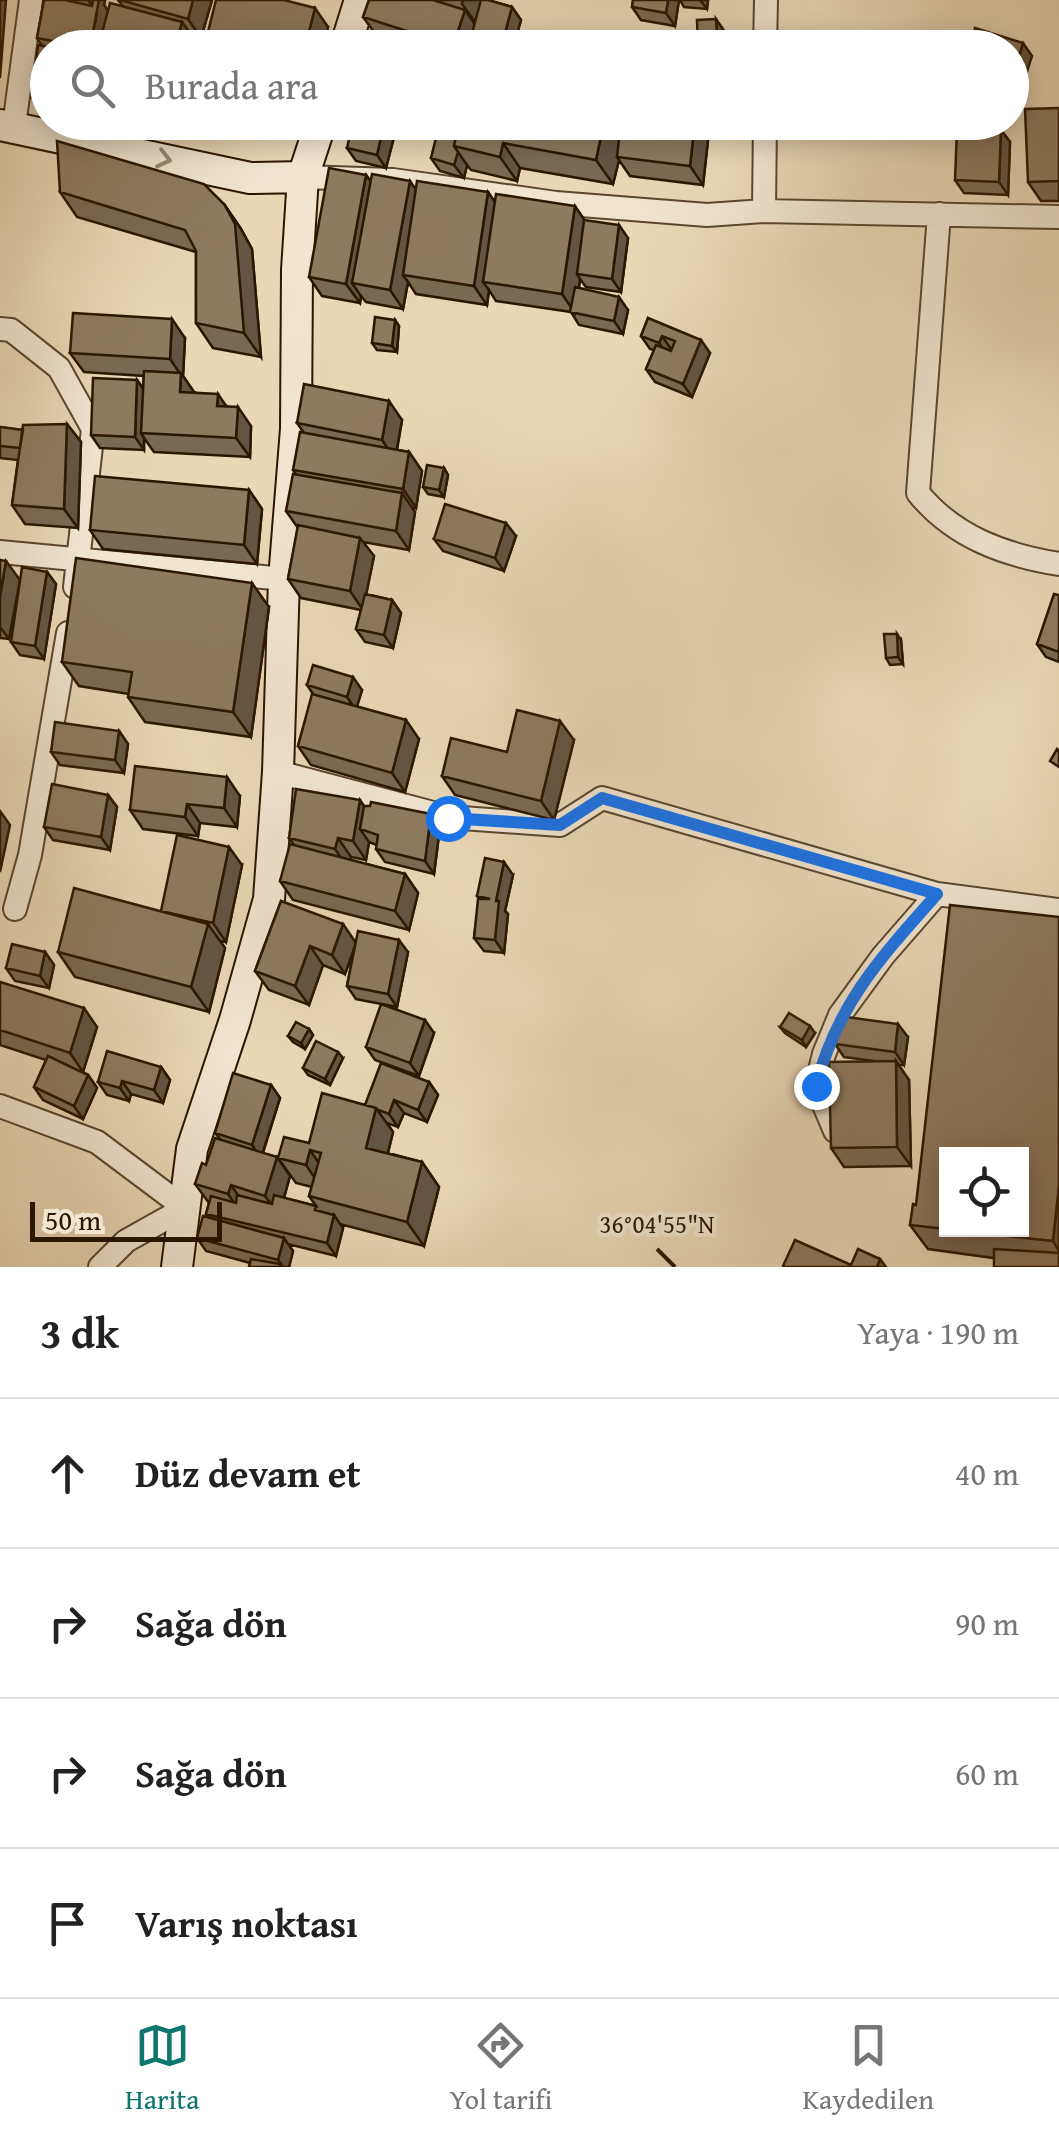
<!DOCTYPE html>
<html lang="tr">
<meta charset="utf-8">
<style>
:root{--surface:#fff;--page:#f6f6f6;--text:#222;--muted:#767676;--line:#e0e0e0;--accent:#0f766e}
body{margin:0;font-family:"Gentium Book Plus",serif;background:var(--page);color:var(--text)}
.controls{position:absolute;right:30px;bottom:30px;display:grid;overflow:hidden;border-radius:0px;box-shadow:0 5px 25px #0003}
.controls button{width:90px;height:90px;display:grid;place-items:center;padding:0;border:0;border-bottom:2px solid var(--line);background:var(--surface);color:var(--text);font:50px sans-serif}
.scale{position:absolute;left:30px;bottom:25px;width:192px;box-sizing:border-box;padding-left:10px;border:5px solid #2b1600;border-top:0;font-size:28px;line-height:35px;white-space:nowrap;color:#2b1600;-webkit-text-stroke:8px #f1e5d0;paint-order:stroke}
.stop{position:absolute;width:30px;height:30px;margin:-22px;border:8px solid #1a73e8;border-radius:50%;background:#fff}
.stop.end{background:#1a73e8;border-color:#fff;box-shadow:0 2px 10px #0008}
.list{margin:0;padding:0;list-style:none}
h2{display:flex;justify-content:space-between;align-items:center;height:130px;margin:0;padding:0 40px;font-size:42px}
h2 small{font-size:32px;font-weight:400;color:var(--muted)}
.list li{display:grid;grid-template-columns:65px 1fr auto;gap:30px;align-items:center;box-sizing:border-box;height:150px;padding:0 40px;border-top:2px solid var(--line)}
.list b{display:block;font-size:38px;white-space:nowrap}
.list em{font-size:32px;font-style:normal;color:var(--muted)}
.icon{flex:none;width:55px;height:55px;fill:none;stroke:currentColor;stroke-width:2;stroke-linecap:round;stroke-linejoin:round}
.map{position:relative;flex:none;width:1059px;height:1267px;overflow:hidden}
.search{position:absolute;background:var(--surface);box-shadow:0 5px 25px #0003;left:30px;right:30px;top:30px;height:110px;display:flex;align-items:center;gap:25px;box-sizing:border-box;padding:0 35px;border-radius:55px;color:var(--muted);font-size:38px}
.sheet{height:730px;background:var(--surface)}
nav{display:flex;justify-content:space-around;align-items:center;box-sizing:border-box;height:140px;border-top:2px solid var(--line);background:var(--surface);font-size:28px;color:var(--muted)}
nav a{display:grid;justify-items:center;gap:5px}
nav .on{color:var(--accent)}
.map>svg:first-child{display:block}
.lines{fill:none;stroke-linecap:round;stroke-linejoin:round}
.street-casing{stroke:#5b462e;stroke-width:26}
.secondary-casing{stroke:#2b1600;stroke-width:34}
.street{stroke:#f1e5d0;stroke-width:22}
.secondary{stroke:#f1e5d0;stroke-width:30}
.wall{fill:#7a6952;stroke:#2b1600;stroke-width:2.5}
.shaded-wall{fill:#635542;stroke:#2b1600;stroke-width:2.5}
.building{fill:#8e7a5f;stroke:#2b1600;stroke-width:2.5}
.oneway{stroke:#988872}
.route{stroke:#1a73e8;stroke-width:12}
.ticks{fill:none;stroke:#2b1600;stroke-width:4}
.ticks-label{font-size:25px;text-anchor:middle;fill:#2b1600;stroke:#f1e5d0;stroke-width:8;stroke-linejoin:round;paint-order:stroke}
</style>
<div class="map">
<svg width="1059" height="1267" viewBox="0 0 1059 1267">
<rect width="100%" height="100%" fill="#ead7b6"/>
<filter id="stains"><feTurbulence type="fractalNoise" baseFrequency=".002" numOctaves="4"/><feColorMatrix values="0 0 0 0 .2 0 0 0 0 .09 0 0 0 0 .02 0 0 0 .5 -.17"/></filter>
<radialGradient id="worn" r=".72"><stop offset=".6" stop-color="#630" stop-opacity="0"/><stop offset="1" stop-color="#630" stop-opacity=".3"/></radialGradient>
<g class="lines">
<g class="street-casing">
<path id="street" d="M765,48L766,0
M14,126L31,0
M303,177L393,180L556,203L707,215L764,211L1059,217
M764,211L765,122
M939,214L918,493C954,537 1004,555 1059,564
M0,329L11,330L59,368L93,429L75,587
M0,552L284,579
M278,772L448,817L560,825L602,798L937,894L1059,910
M15,909L30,855L68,633
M0,1106L97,1142L185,1208L126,1241L100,1267
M835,1131L816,1086L824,1054L840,1015L883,956L937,894"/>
</g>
<g class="secondary-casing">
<path id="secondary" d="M345,48L360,0
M0,125L250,178L303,177
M177,1267L192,1149L235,1020L269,899L278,772L284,579L296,429L297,270L303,177L321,122"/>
</g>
<use href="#street" class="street"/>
<use href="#secondary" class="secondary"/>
</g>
<path class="wall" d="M44,0H105L104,5L108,11L123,6L118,0H212L201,38L192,35L196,41L194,48H48V111L41,110L32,97L42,46L37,38Z
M369,0H488L512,7L521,20L513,48H412L377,36L363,17Z
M633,0H679L675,26L641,20L632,7Z
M680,0H708L707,9L684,7Z
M328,27L323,48H211L206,40Z
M1059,108V201H1041L1028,182Z
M710,122L703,185L630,176L619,160L613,184L520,168L517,181L471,170L467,165L464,178L440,171L431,158L458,126Z
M1001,130L1010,142L1008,195L964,193L955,180Z
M394,137L386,168L356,161L347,148Z
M366,175L371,182L416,189L488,192L495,203L585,221L628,238L621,292L586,287L580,279L579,288L628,310L623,334L579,325L571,312L496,301L489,290L487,305L416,294L408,282L403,309L366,302L361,296L360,303L322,296L309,277Z
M60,192L224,204L241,229L252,249L261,357L213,348L196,323V252L77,217Z
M648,318L710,353L692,397L655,382L646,369L654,350L650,349L641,336Z
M395,320L399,326L397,352L377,350L372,343Z
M185,338L183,376L194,392L227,406L251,426L250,457L154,452L144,438V450L100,448L91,435L137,380L143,388L144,376L84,372L70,353Z
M402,420L397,450L409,452L422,471L416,508H412L415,512L409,550L363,542L374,556L366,594L392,600L401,613L393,648L365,642L356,629L361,610L301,598L288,579L298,528L286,511L296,474L293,470L304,433L297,423Z
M67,424L81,442L78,528L25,524L12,505L18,460L0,458V427L23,430Z
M444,468L448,475L444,497L428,494L423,487Z
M249,490L262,509L257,564L103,549L90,530Z
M516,536L504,571L443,551L434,539Z
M0,560L20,580L9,639L0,638Z
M47,572L56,584L44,659L20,655L11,642Z
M1059,595V662L1046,657L1037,644Z
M269,607L251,737L145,722L128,697L129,694L79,686L62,662Z
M901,640L903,664L890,665L886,658Z
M307,685L362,690L357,706L419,739L405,792L311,765L298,746L313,694Z
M119,731L128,744L124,773L60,765L51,752Z
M574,740L554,820L455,795L442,776L507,752Z
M108,795L117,807L110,850L53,840L44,827Z
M240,796L237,827L200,823L198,836L143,829L130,810Z
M364,806L440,827L434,874L385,862L376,849L377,845L369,842L366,860L351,857L350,860L405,874L418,893L409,930L293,900L280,881L294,845L289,838Z
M242,865L226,942L220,941L225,948L209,1012L75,977L58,952L161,911Z
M513,875L505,911L508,914L504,953L484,951L474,938L479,899L477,896Z
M281,901L355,942L408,952L397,1007L356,999L347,986L354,950L345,974L323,965L309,1005L269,990L255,971Z
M1059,917V1267L928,1249L910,1225L916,1205Z
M45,952L54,965L49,988L15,981L6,968Z
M0,982L97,1027L83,1072L88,1075L97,1088L83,1119L43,1100L34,1087L46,1060L0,1045Z
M780,1027L815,1033L806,1047L785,1033Z
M309,1029L313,1035L305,1049L293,1042L288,1036Z
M434,1033L419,1076L375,1060L366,1047Z
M908,1037L904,1065H898L909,1080L911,1166L844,1167L831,1148L874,1061L844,1057L835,1044Z
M343,1058L330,1085L308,1075L303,1068Z
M161,1067L170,1080L163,1103L131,1094L129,1101L107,1095L98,1082Z
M429,1082L438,1095L427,1122L404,1113L398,1127L387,1123L393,1132L388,1153L422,1162L439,1187L424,1246L340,1224L343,1228L336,1256L288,1244L293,1251L289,1267H249L250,1263L206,1251L197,1238L208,1217L206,1214L209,1203L195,1184L220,1139L215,1133L271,1085L280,1098L263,1153L277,1157L290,1176L284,1198L316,1206L309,1196L312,1187L296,1183L278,1158L309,1143L365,1105Z"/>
<path class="shaded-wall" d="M0,0H6L0,78Z
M88,0H105L104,5L109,12L102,48H90L97,13Z
M193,0H212L201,38L188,19Z
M463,0H483L476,23L462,4Z
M668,0H679L675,26L666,13Z
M700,0H708L707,9Z
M512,7L521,20L513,48H501Z
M315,8L328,27L323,48H305Z
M465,10L478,29L472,48H454L453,46Z
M716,19L725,32L726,48H718Z
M182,22L196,41L194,48H175Z
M1023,43L1032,56L1015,109L1012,104V79Z
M604,122H627L617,157L619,160L613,184L596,160Z
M695,122H710L703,185L690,166Z
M384,124L394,137L386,168L377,155Z
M1001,130L1010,142L1008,195L999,182Z
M503,143L520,168L517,181L500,157Z
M458,152L467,165L464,178L454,165Z
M366,175L380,194L352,283L361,296L360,303L346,284Z
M410,181L423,200L403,275L408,282L403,309L390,290Z
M488,192L501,211L483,282L489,290L487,305L474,286Z
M224,204L241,229L252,249L261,357L244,333Z
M575,206L588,225L577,274L580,279L575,313L562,294Z
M619,225L628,238L621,292L612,279Z
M619,297L628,310L623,334L614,321Z
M172,319L185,338L183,376L194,392L193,411L180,392L181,375L170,359Z
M395,320L399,326L397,352L392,346Z
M662,336L671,349L668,356L659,343Z
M701,340L710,353L692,397L683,384Z
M137,380L146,393L141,433L144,438V450L135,437Z
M218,394L231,413L217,406Z
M389,401L402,420L395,459L382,440Z
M238,407L251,426L250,457L236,438Z
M67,424L81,442L78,528L64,509Z
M409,452L422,471L416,508L403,489Z
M444,468L448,475L444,497L439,490Z
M249,490L262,509L257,564L244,545Z
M402,493L415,512L409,550L396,531Z
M506,523L516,536L504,571L495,558Z
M360,538L374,556L363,610L350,591Z
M6,561L20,580L9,639L0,627V596Z
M47,572L56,584L44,659L35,646Z
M252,583L269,607L251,737L233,712Z
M392,600L401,613L393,648L384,635Z
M897,634L901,640L903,664L898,657Z
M353,677L362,690L356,710L347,697Z
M406,720L419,739L405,792L392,773Z
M560,721L574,740L554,820L541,801Z
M119,731L128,744L124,773L115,760Z
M227,777L240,796L237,827L224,808Z
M108,795L117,807L110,850L101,837Z
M360,800L373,819L360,829L369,842L366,860L353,841Z
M187,804L200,823L198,836L185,817Z
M0,811L10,825L0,872Z
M431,814L440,827L434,874L425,861Z
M338,838L351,857L348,868L335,849Z
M229,847L242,865L226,942L213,923Z
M504,862L513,875L505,911L508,914L504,953L495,940L496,901Z
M405,874L418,893L409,930L395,911Z
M208,924L225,948L209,1012L191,987Z
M343,924L356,943L345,974L332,955Z
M399,940L408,952L397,1007L388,994Z
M310,946L323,965L309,1005L295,986Z
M45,952L54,965L49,988L40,976Z
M84,1008L97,1027L83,1072L70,1053Z
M425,1020L434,1033L419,1076L410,1063Z
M898,1024L908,1037L904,1065L895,1052Z
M810,1026L815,1033L806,1047L802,1040Z
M309,1029L313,1035L305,1049L301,1043Z
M338,1052L343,1058L330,1085L325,1079Z
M896,1061L909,1080L911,1166L897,1147Z
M161,1067L170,1080L163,1103L154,1090Z
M88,1075L97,1088L83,1119L74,1106Z
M122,1081L131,1094L129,1101L120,1088Z
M429,1082L438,1095L427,1122L418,1110Z
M271,1085L280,1098L261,1158L252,1145Z
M394,1100L404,1113L398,1127L389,1114Z
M376,1108L393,1132L383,1172L366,1148Z
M310,1150L327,1175L323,1190L306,1165Z
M277,1157L290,1176L279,1215L265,1196Z
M422,1162L439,1187L424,1246L407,1222Z
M231,1185L244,1204L241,1213L228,1194Z
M1059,1185V1251L1053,1241Z
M334,1215L343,1228L336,1256L327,1243Z
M284,1238L293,1251L289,1267H283L278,1260Z
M880,1259L886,1267H877Z"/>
<path class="building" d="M44,0H65L92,6L93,0H99L90,48L37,38Z
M120,0H193L188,19Z
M216,0H284L315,8L305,48H235L206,40Z
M369,0H433L465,10L453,46L363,17Z
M481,0H488L512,7L501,48H468Z
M633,0H668L666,13L632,7Z
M110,3L182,22L175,48H98Z
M716,19L718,48H698L697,20Z
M975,28L1023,43L1012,79V48H970Z
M360,34L399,48H355Z
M38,45L54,48H48V99L32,97Z
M1059,108V181L1028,182L1025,109Z
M353,122L384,124L377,155L347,148Z
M440,122L458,126L454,146L458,152L454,165L431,158Z
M459,122H604L596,160L503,143L500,157L454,146Z
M621,122H695L690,166L617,157Z
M957,128L1001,130L999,182L955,180Z
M57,141L204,184L224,204L235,224L244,333L196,323V251L185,230L60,192Z
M329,168L366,175L346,284L309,277Z
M372,174L410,181L390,290L352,283Z
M417,181L488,192L474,286L403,275Z
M496,194L575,206L562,294L483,282Z
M584,220L619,225L612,279L577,274Z
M575,287L619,297L614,321L570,312Z
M73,313L172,319L170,359L70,353Z
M375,317L395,320L392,346L372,343Z
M648,318L701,340L683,384L646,369L656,345L671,351L675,341L662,336L659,343L641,336Z
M144,371L181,373L180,392L218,394L217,406L238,407L236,438L141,433Z
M93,378L137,380L135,437L91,435Z
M304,384L389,401L382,440L297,423Z
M67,424L64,509L12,505L23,425Z
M0,427L23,430L20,448L0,446Z
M300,432L409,452L403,489L293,470Z
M427,465L444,468L439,490L423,487Z
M293,474L402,493L396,531L286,511Z
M95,476L249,490L244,545L90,530Z
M445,504L506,523L495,558L434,539Z
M298,525L360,538L350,591L288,579Z
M76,558L252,583L233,712L128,697L132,672L62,662Z
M0,560L6,561L0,596Z
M22,567L47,572L35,646L11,642Z
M365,594L392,600L384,635L356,629Z
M1054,594L1059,595V652L1037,644Z
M884,634H897L898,657L886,658Z
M313,665L353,677L347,697L307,685Z
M312,694L406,720L392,773L298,746Z
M517,710L560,721L541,801L442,776L451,738L507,752Z
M55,722L119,731L115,760L51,752Z
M1057,749L1059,751V767L1050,761Z
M135,766L227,777L224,808L187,804L185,817L130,810Z
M52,784L108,795L101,837L44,827Z
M296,789L360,800L353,841L338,838L335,849L289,838Z
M371,802L431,814L425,861L376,849L378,835L360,829L364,806H370Z
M177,835L229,847L213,923L161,911Z
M290,844L405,874L395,911L280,881Z
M485,858L504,862L496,901H499L495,940L474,938L478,899H490L477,896Z
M74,888L208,924L191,987L58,952Z
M281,901L343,924L332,955L310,946L295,986L255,971Z
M950,905L1059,917V1185L1053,1241L952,1230H1022V1154H946V1229L910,1225L913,1204L916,1205Z
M358,931L399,940L388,994L347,986Z
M12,944L45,952L40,976L6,968Z
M0,982L84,1008L70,1053L0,1030Z
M381,1004L425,1020L410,1063L366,1047Z
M789,1013L810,1026L802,1040L780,1027Z
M839,1016L898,1024L895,1052L835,1044Z
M296,1022L309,1029L301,1043L288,1036Z
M316,1041L338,1052L325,1079L303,1068Z
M107,1051L161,1067L154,1090L122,1081L120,1088L98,1082Z
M48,1056L88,1075L74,1106L34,1087Z
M896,1061L897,1147L831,1148L829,1062Z
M381,1063L429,1082L418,1110L394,1100L389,1114L376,1109V1108L365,1105Z
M233,1073L271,1085L252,1145L215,1133Z
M322,1093L376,1108L366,1148L422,1162L407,1222L309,1196L321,1153L310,1150L306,1165L278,1158L284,1137L309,1143Z
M215,1138L277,1157L265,1196L231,1185L228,1194L195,1184L202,1163L206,1165Z
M237,1195L272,1204L274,1195L316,1206L315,1210L334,1215L327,1243L206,1214L211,1196L236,1203Z
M203,1216L284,1238L278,1260L197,1238Z
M795,1240L851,1265L858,1249L880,1259L877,1267H784L783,1266Z
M994,1249L1059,1253V1267H994Z
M251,1259L280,1264L279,1267H249Z"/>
<defs><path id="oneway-chevron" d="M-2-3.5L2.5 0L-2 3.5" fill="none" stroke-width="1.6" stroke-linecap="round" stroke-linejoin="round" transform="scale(2.5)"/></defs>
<use class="oneway" href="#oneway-chevron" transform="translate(164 159) rotate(13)"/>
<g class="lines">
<path class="route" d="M448,818L560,825L602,798L937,894C882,956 837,1004 816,1086"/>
</g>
<path class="ticks" d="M657,1249L675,1267"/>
<g class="ticks-label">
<text x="657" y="1233">36°04'55"N</text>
</g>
<rect width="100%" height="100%" filter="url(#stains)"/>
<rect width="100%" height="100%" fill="url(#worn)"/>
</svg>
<div class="controls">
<button><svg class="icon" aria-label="locate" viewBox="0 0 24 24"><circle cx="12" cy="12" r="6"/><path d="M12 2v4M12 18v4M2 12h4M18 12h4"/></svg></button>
</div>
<div class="scale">50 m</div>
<div class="stop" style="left:448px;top:818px"></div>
<div class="stop end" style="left:816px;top:1086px"></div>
<div class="search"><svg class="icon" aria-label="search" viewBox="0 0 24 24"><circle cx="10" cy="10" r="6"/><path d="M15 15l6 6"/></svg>Burada ara</div>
</div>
<section class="sheet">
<h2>3 dk<small>Yaya · 190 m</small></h2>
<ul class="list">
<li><svg class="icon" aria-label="ahead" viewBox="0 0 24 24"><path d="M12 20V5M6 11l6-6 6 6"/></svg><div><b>Düz devam et</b></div><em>40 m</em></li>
<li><svg class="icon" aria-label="right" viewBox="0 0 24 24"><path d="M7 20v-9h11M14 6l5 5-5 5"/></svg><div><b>Sağa dön</b></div><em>90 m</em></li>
<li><svg class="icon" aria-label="right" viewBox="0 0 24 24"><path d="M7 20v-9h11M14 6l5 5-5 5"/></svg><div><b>Sağa dön</b></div><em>60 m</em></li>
<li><svg class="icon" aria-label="arrive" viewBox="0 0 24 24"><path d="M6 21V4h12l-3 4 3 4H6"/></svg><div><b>Varış noktası</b></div></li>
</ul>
</section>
<nav>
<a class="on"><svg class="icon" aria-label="map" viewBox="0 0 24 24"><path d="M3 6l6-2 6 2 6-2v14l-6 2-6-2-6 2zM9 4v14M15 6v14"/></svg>Harita</a>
<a><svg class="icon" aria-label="directions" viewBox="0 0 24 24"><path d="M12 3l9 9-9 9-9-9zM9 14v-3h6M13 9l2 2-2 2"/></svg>Yol tarifi</a>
<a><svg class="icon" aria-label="saved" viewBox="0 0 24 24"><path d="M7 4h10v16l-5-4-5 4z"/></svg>Kaydedilen</a>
</nav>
